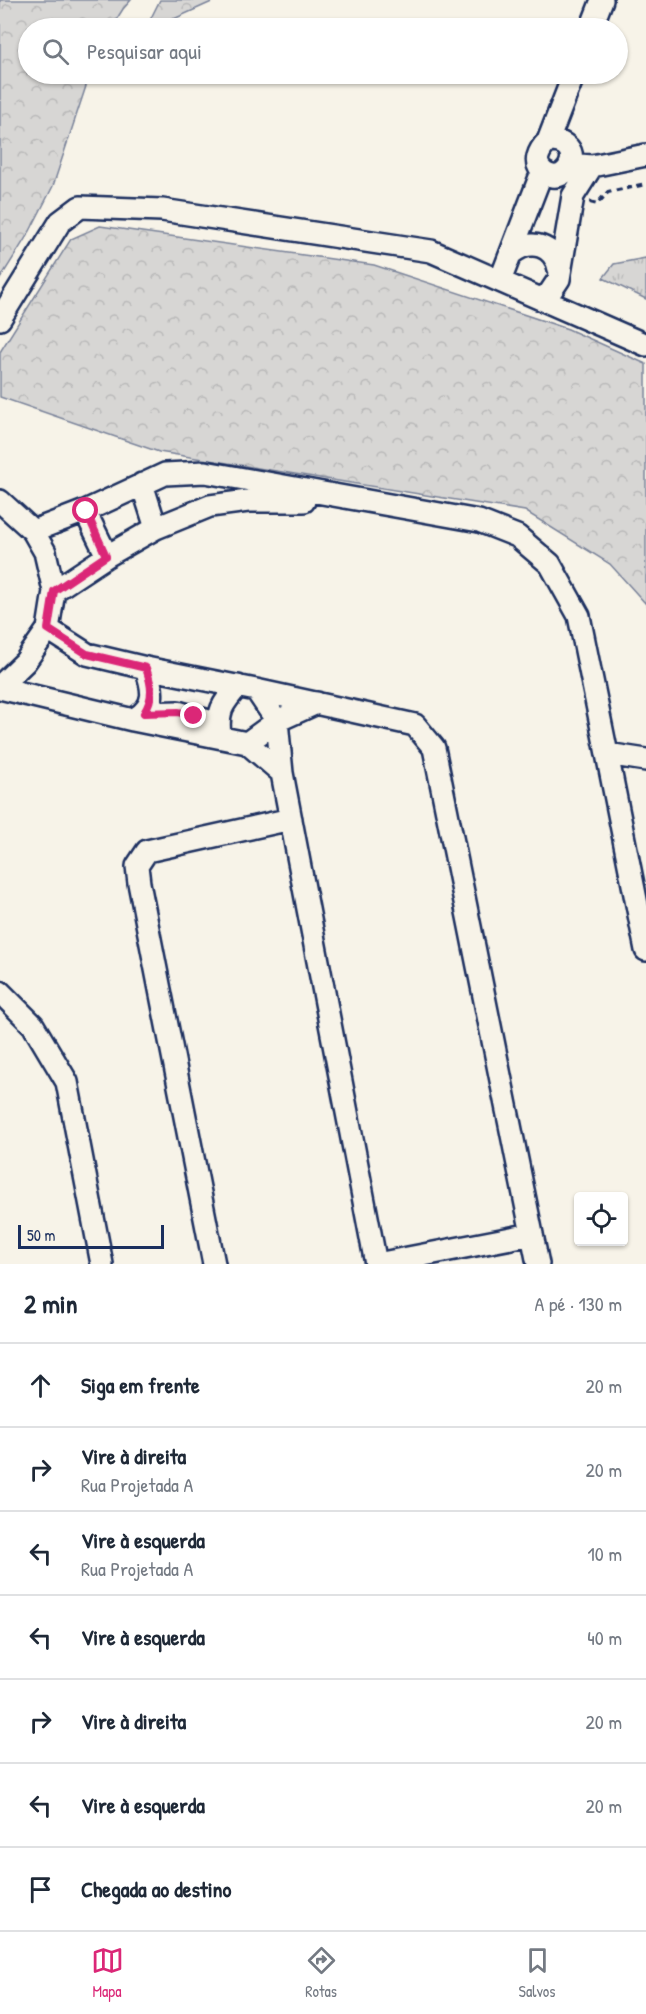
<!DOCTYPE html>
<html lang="pt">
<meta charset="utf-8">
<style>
:root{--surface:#fff;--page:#f6f6f7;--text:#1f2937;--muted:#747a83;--line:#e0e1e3;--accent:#db2777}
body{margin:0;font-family:"Patrick Hand",sans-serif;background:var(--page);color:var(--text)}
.controls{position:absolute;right:18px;bottom:18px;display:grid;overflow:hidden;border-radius:6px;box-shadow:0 2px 4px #0004}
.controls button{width:54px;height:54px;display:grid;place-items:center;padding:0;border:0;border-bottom:2px solid var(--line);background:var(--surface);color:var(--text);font:30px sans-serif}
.scale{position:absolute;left:18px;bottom:15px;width:146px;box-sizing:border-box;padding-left:6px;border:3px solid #1b2f5e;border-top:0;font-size:16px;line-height:21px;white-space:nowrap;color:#1b2f5e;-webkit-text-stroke:4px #f7f3e8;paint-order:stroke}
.stop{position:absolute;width:18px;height:18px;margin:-14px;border:4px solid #db2777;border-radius:50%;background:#fff}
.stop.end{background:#db2777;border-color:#fff;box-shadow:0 2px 6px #0008}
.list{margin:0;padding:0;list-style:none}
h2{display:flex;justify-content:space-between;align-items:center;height:78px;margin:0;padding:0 24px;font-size:26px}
h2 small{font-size:20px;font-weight:400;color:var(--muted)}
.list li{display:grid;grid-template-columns:39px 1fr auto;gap:18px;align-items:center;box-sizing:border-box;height:84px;padding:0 24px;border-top:2px solid var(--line)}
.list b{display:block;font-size:22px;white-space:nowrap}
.list p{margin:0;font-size:20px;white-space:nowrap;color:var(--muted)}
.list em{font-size:20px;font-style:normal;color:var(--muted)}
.icon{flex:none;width:33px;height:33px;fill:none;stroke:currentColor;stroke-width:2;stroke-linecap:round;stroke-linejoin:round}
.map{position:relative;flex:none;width:646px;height:1264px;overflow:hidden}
.search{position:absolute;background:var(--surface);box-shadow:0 2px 4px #0004;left:18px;right:18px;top:18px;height:66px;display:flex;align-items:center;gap:15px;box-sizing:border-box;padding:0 21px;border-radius:33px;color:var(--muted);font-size:22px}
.sheet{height:666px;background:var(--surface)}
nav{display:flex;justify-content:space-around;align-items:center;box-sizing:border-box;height:84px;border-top:2px solid var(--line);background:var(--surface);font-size:16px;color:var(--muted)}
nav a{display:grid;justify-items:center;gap:3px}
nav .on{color:var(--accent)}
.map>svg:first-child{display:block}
.grass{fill:url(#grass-tufts);stroke:#798299;stroke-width:1.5}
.forest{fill:url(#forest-crowns);stroke:#798299;stroke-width:1.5}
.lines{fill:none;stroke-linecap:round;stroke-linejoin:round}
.minor-casing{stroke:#1b2f5e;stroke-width:26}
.path{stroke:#1b2f5e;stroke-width:4;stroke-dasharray:6 4.5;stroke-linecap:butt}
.minor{stroke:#f7f3e8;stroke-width:21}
.route{stroke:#db2777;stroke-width:8}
</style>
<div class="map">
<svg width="646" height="1264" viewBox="0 0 646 1264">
<defs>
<pattern id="grass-tufts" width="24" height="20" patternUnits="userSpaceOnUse" patternTransform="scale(1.5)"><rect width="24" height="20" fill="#d7d6d4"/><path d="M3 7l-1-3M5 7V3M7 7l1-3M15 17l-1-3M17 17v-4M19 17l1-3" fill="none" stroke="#b8b8b8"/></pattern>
<pattern id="forest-crowns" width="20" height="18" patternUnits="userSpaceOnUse" patternTransform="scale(1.5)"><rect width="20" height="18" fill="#d7d6d4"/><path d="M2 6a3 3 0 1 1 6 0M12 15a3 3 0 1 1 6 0" fill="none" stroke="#b8b8b8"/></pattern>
</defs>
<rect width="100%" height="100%" fill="#f7f3e8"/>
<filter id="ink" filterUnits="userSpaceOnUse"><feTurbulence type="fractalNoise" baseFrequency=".0167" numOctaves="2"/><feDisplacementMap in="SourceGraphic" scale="12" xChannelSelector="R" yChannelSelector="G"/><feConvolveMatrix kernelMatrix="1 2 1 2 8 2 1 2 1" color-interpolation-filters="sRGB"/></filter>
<g filter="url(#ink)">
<path class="grass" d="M646,258V299L603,278L614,264Z"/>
<path class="forest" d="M0,0H131L123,9L111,28H28V74H90L53,186L30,231L0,279Z
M160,0H216L154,28H146Z
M100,226L374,265L568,329L646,364V604L610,564L525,511L159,452L0,397V352L71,239Z"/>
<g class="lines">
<g class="minor-casing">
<path id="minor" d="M591,28L602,0
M548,141C588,139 570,189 545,173C531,164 539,150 548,141L574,74
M580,165L592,166L646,155
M512,253C531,238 554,245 559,269
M500,281L542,172
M541,298L549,294L559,279L573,196L592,166
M0,319L60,222L80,207L162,210L431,251L646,345
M142,484L156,528
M0,501L33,531L45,552L54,591
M85,511L107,556
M33,531L85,511L165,474L205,472L479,521L517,536L550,564L579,616L607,754
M48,629L87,654L146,668L256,690L415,725L434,748L538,1264
M0,686L25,662L48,629L54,591L107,556L156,528L210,506L248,501H304
M0,688L133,720L247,743L282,773
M256,690L277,721L282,773L376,1264
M144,713L178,712L219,724
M136,718C157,705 153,689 146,668
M220,736C217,711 222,704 238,686
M247,743L277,721L317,703
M646,760L607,754L646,950
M0,992L33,1025L67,1082L102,1264
M214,1264L139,883L137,866L147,851L291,819
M377,1264L532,1234"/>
</g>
<path class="path" d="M590,202L597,204L608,192L646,184"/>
<use href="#minor" class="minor"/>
</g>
</g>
<g class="lines" filter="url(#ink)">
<path class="route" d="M86,511L106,556L54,591L48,629L87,654L146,668C152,686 154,697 144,713L178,712L194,716"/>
</g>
</svg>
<div class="controls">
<button><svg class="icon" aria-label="locate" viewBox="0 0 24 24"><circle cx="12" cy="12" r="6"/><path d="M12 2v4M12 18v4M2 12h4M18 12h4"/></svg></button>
</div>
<div class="scale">50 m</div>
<div class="stop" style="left:86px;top:511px"></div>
<div class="stop end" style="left:194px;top:716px"></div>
<div class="search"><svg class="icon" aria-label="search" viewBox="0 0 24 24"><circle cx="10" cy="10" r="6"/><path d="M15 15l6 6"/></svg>Pesquisar aqui</div>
</div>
<section class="sheet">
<h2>2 min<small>A pé · 130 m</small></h2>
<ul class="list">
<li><svg class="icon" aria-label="ahead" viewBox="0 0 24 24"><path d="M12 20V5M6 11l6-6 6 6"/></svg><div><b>Siga em frente</b></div><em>20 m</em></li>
<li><svg class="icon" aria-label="right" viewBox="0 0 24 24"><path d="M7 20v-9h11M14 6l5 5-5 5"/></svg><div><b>Vire à direita</b><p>Rua Projetada A</p></div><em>20 m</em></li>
<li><svg class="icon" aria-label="left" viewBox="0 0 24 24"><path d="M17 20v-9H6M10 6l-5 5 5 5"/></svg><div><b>Vire à esquerda</b><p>Rua Projetada A</p></div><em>10 m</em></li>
<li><svg class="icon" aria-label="left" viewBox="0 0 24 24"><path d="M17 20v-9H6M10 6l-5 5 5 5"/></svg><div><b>Vire à esquerda</b></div><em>40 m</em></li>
<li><svg class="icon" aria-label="right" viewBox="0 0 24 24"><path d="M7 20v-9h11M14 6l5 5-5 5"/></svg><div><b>Vire à direita</b></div><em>20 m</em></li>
<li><svg class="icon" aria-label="left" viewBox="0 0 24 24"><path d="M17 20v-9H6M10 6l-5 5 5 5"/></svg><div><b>Vire à esquerda</b></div><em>20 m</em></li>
<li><svg class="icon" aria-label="arrive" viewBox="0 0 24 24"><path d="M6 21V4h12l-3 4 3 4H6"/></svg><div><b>Chegada ao destino</b></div></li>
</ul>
</section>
<nav>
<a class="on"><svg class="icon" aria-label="map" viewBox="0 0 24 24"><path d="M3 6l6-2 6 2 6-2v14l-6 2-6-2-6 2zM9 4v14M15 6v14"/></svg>Mapa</a>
<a><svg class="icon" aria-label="directions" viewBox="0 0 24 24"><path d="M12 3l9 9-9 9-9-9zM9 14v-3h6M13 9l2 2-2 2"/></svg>Rotas</a>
<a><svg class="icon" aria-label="saved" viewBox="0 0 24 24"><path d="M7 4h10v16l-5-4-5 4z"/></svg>Salvos</a>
</nav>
